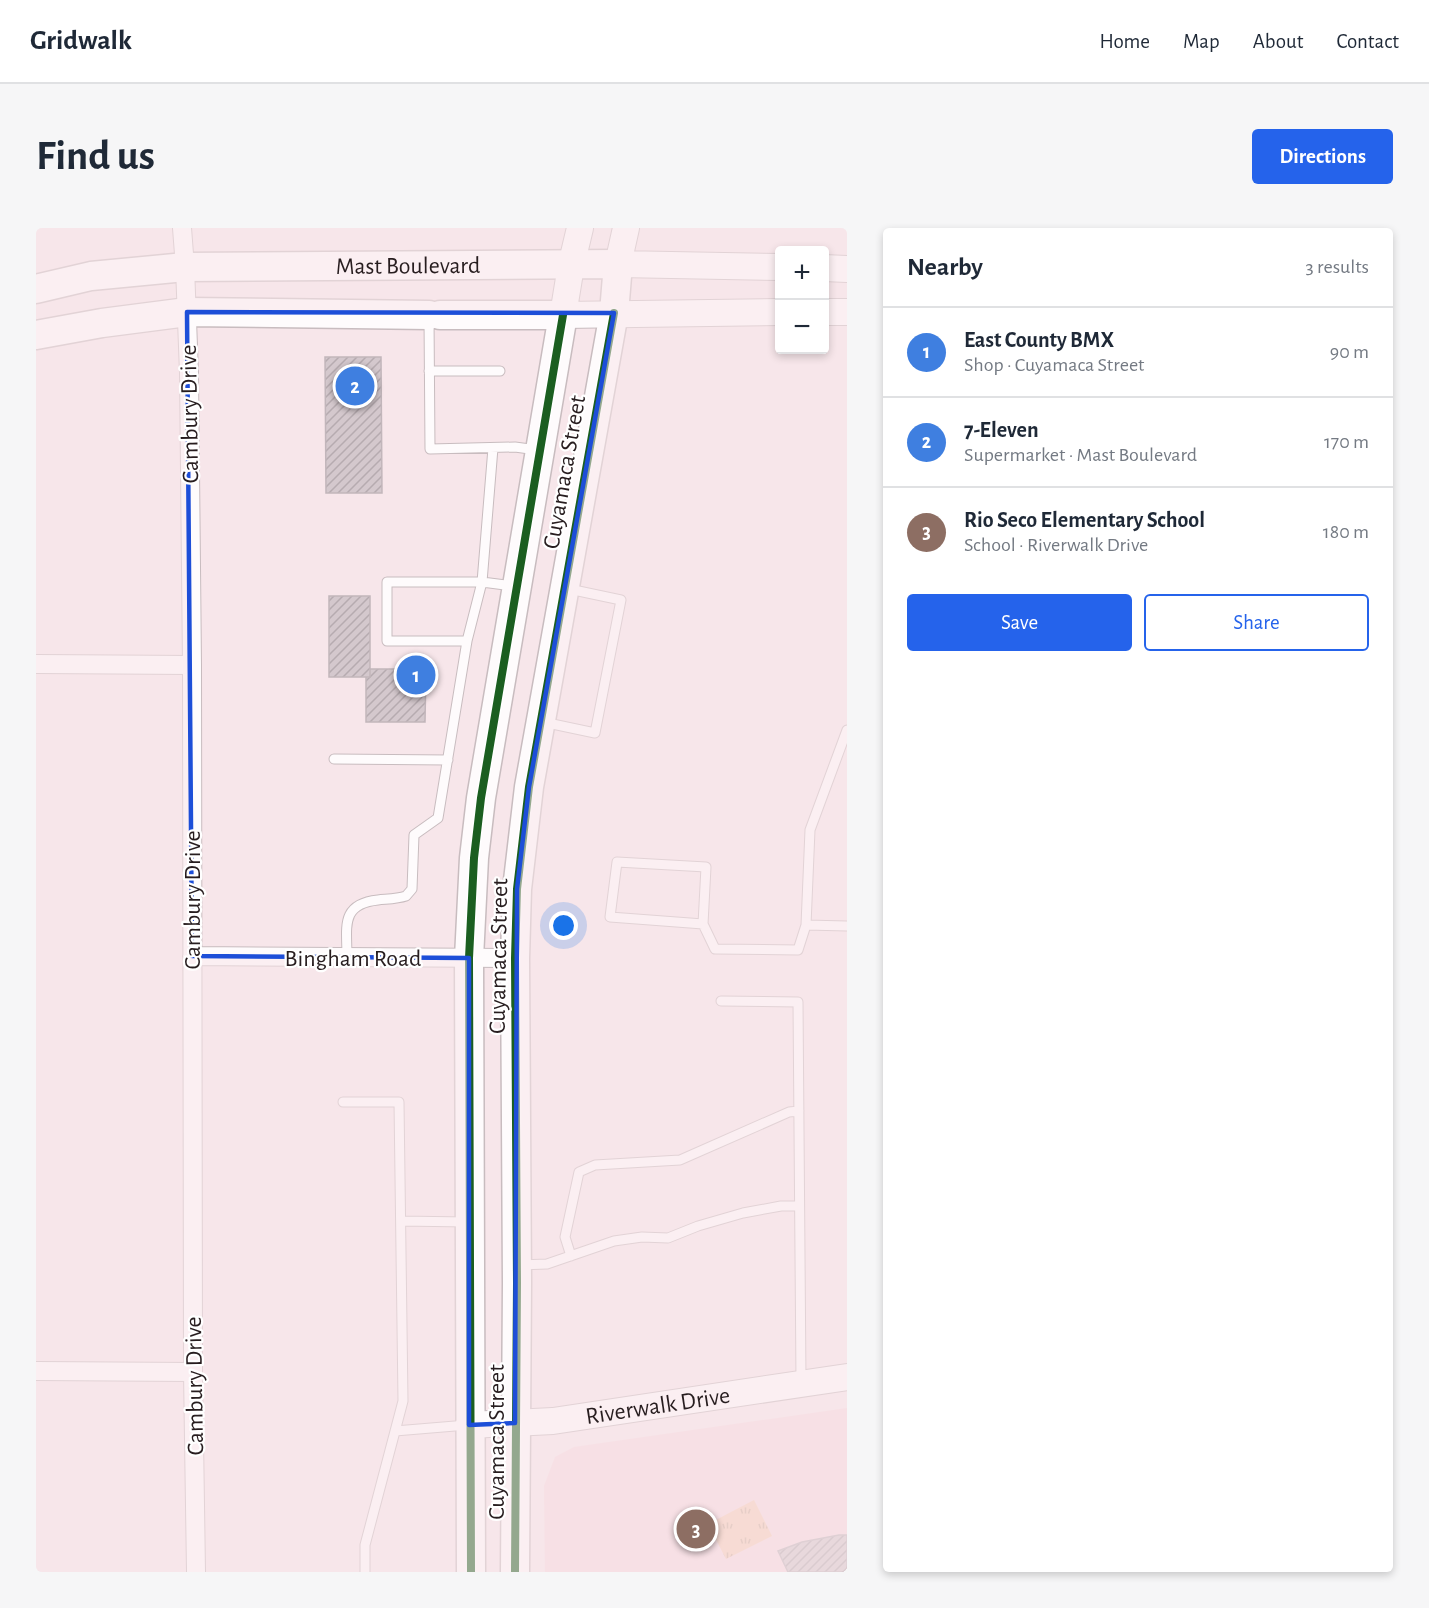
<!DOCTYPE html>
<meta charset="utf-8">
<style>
:root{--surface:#fff;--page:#f6f6f7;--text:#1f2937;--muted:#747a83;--line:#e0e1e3;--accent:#2563eb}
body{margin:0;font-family:"Alegreya Sans",sans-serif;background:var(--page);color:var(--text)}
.controls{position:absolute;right:18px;top:18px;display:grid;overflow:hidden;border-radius:6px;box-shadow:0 3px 9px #0003}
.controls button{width:54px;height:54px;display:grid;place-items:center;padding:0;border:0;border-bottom:2px solid var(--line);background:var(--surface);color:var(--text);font:30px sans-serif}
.you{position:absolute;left:528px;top:698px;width:21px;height:21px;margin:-15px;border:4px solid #fff;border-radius:50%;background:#1a73e8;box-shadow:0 0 0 9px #1a73e833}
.badge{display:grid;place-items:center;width:39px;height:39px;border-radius:50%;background:var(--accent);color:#fff;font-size:20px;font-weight:700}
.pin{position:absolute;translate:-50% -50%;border:3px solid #fff;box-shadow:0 2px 6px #0006}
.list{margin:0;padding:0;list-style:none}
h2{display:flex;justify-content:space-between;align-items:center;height:78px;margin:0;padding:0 24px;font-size:26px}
h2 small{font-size:20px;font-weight:400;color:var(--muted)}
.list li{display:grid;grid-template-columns:39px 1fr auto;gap:18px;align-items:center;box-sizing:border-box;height:90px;padding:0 24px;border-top:2px solid var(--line)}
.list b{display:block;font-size:22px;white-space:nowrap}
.list p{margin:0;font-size:20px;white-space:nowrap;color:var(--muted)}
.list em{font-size:20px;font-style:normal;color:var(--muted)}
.actions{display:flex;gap:12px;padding:18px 24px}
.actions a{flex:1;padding:14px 0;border:2px solid var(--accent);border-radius:6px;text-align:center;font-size:21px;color:var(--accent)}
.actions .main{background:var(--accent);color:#fff}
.map{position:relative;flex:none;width:811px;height:1344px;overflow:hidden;border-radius:6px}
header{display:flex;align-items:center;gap:36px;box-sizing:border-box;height:84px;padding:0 30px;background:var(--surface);border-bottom:2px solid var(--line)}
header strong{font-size:28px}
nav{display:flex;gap:33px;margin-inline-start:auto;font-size:21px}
.intro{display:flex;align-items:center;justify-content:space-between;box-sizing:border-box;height:144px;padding:0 36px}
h1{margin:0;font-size:42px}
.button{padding:15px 27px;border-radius:6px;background:var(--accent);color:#fff;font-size:21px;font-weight:700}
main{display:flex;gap:36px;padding:0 36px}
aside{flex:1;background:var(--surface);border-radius:6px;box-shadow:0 3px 9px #0003}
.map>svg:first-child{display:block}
.built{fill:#f6dae0}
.park{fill:url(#park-tufts)}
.building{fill:url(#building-hatch);stroke:#c2b6bb;stroke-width:1.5}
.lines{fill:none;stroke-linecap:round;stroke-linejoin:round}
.lane-casing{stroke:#c8bcbf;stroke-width:11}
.street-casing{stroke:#c8bcbf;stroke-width:20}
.secondary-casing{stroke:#c8bcbf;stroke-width:28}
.primary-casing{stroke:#c8bcbf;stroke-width:31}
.lane{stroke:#fefbfc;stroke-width:9}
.street{stroke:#fefbfc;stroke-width:18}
.secondary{stroke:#fefbfc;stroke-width:26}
.primary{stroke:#fefbfc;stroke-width:28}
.cycleway-casing{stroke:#fff;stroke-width:11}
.cycleway{stroke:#1b5e20;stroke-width:8}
.marked{fill:none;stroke:#1d4ed8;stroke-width:4.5;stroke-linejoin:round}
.labels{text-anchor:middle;stroke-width:4.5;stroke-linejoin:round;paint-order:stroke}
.street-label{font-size:24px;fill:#271d1f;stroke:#fff}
</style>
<header>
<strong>Gridwalk</strong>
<nav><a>Home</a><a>Map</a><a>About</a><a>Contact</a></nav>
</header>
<div class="intro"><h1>Find us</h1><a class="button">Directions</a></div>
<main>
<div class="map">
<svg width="811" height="1344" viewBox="0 0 811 1344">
<defs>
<pattern id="park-tufts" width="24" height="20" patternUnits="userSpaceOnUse" patternTransform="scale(1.5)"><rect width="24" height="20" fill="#f5cfba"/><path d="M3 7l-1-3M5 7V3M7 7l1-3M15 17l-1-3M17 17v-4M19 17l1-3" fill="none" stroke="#d2b19f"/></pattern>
<pattern id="building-hatch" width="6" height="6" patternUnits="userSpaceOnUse" patternTransform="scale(1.5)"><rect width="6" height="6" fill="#d4c8cd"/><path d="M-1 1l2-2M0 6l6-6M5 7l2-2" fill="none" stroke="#b6abb0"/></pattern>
</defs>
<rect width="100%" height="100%" fill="#f7e6ea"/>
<path class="built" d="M811,1180V1344H509L508,1258L519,1229L538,1219Z"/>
<path class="park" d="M718,1272L736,1308L690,1331L672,1296Z"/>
<path class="building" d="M289,129H345L346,265H290Z
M293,368H334V449H293Z
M334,441H390L389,494H330V449H334Z
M803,1307H811V1344H752L742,1323L766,1314Z"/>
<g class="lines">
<g class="lane-casing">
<path id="lane" d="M393,89L394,221L479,219L501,222
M393,143H464
M457,220L446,354L477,358
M351,354H446L431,413H351Z
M507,494L559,505L585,372L533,361
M298,531L412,532
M667,696L574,689L581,634L670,639L667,696L679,721L762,722L770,697L774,602L811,502
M770,697L811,698
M311,729C311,699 304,676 342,672C351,671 361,671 370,668L376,661L378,607L402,590L431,413
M685,773L762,774L765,1153
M307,874H363L367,1173L329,1317V1344
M365,993L431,994
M535,1028L529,1009L543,944L559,937L644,932L753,884L763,883
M483,1037L511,1036L578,1013L606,1009L632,1010L662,998L707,985L745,978H763
M359,1203L431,1197"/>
</g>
<g class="street-casing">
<path id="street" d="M146,0L149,39L153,145L156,437L157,1144L160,1344
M0,436L156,437
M156,728L479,730
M0,1143L157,1144"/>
</g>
<g class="secondary-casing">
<g id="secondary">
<path d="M544,0L535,38L527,87L744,84"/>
<path d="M590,0L582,36L744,39"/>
<path d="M788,40L811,41"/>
<path d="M788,84H811"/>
<path id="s1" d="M433,1197L517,1193L811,1149"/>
</g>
</g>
<g class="primary-casing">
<g id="primary">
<path id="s2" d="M0,61L55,48L149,39L582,36L578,85L493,559L481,661L479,730L481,1055L479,1344"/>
<path d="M404,87H527L445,570L438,630L433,730L435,1344"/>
<path d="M0,107L66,95L151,84L393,87"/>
</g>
</g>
<use href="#lane" class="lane"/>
<use href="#street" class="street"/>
<use href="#secondary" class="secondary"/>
<use href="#primary" class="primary"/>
<g class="cycleway-casing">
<path id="cycleway" d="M435,1344L433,730L438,630L445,570L527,87
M479,1344L481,1055L479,730L481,661L493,559L578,85"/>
</g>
<use href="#cycleway" class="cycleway"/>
</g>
<path d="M0 0H811V1344H0ZM151,84L578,85L493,559L481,661L479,1195L433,1197V730L156,728Z" fill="#f7e6ea" fill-opacity=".55" fill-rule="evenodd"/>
<path class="marked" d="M151,84L578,85L493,559L481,661L479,1195L433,1197V730L156,728Z"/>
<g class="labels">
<g class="street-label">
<text dy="8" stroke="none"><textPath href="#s2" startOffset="374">Mast Boulevard</textPath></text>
<text transform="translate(153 186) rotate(-91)" y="8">Cambury Drive</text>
<text transform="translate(528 244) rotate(-80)" y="8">Cuyamaca Street</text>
<text transform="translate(156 672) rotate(-90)" y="8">Cambury Drive</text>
<text transform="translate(462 728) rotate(-89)" y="8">Cuyamaca Street</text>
<text x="317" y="738">Bingham Road</text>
<text transform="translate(158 1158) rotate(-91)" y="8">Cambury Drive</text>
<text dy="8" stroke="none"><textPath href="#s1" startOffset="190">Riverwalk Drive</textPath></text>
<text transform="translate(460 1214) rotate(-90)" y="8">Cuyamaca Street</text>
</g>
</g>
</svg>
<div class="controls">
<button>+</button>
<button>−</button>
</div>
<div class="you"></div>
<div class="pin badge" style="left:380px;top:447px;background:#3f7fe0">1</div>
<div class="pin badge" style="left:319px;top:158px;background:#3f7fe0">2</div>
<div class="pin badge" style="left:660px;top:1301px;background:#8d6e63">3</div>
</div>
<aside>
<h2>Nearby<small>3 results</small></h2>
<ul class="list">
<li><span class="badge" style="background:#3f7fe0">1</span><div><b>East County BMX</b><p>Shop · Cuyamaca Street</p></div><em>90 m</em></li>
<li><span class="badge" style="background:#3f7fe0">2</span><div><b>7-Eleven</b><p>Supermarket · Mast Boulevard</p></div><em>170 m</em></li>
<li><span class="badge" style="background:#8d6e63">3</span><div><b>Rio Seco Elementary School</b><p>School · Riverwalk Drive</p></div><em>180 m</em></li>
</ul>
<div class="actions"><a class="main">Save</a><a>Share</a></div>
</aside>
</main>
